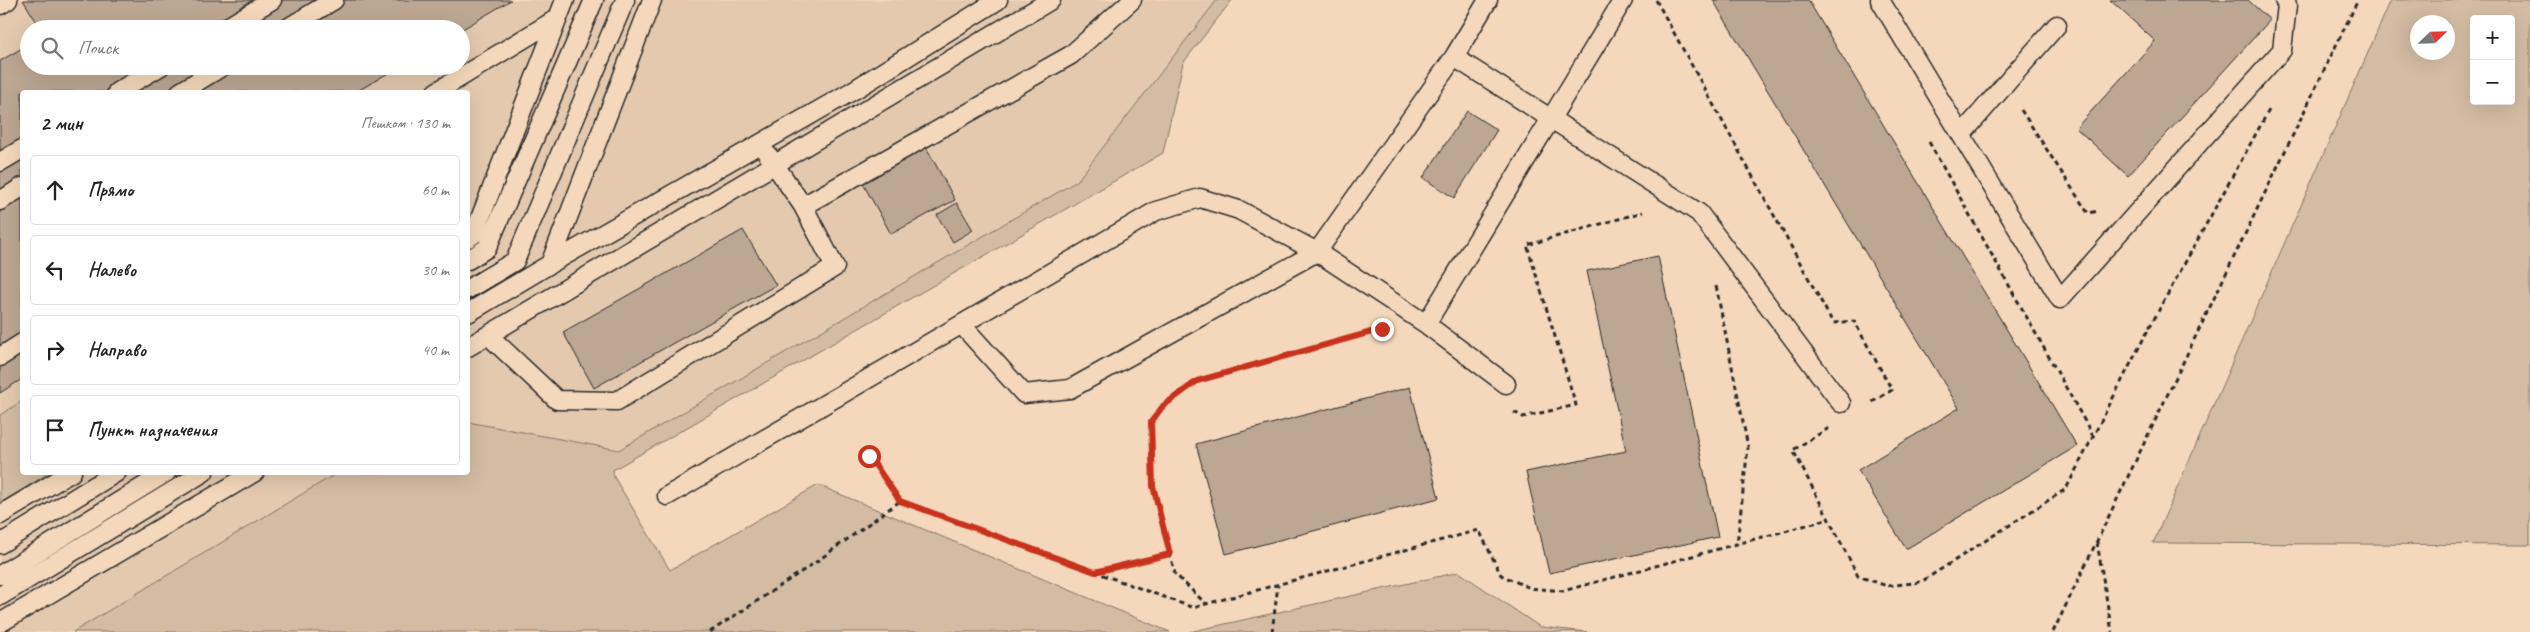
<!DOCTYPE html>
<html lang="ru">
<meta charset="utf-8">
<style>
:root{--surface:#fff;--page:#f2f2f2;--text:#222;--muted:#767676;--line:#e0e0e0}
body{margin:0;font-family:Caveat,sans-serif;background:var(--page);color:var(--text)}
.controls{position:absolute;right:15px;top:15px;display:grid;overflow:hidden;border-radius:5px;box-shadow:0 5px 20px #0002}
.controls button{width:45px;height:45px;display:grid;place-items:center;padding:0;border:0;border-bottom:1px solid var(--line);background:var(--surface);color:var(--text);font:25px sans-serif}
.compass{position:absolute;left:2410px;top:15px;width:45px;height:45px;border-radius:50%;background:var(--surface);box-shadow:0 5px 20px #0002;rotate:67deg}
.stop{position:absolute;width:15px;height:15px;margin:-11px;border:4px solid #c8321e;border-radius:50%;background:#fff}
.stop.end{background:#c8321e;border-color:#fff;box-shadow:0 1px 5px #0008}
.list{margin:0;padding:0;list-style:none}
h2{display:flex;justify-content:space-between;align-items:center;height:65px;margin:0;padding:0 20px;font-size:21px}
h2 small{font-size:16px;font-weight:400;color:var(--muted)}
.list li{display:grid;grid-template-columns:32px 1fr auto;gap:15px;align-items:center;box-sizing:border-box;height:70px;margin:0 10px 10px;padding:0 10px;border:1px solid var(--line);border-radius:5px}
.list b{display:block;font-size:19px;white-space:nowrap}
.list em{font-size:16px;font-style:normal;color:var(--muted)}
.icon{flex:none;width:28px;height:28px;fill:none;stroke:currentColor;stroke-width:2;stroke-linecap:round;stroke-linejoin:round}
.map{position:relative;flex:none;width:2530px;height:632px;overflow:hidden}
.search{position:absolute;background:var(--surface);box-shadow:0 5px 20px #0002;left:20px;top:20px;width:450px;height:55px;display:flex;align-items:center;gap:12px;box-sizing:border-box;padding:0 18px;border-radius:28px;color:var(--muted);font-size:19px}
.panel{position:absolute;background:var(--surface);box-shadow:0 5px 20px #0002;left:20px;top:90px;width:450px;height:385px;border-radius:5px}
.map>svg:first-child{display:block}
.built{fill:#e4c9af;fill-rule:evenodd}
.green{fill:#d4bca3;stroke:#807467;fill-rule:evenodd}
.building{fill:#bda793;stroke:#2b2b2b}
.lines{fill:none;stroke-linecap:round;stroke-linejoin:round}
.service-casing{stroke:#2b2b2b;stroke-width:21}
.path{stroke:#2b2b2b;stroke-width:3;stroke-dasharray:5 4;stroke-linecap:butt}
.service{stroke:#f5d8bb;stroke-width:18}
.route{stroke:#c8321e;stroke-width:6}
</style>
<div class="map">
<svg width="2530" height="632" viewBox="0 0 2530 632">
<rect width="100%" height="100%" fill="#f5d8bb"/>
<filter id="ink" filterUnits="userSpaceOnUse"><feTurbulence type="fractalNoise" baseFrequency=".02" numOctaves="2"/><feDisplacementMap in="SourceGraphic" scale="10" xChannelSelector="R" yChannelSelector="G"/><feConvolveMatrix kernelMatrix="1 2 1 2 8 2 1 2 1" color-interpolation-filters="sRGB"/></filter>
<g filter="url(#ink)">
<path class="built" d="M0,0H1217L1077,181L619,450L468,422V92H22V472L337,473L73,632H0ZM29,29H461V66H29Z"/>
<path class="green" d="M1217,0H1232L1183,63L1163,153L613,470L614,477L670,570L818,485L1170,632H73L337,473L468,472V422L619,450L1077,181Z
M2391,0H2530V545L2153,543ZM2474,19H2511V101H2474ZM2448,22V52H2418V22Z
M22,401V472L49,473L0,503V415Z
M1459,572L1540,627L1587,632H1189Z"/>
<path class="building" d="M23,0H511L461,30L41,29Z
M1713,0H1808L2077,446L1906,549L1858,470L1959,408Z
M2110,0H2248L2270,20L2128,176L2076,128L2155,41Z
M29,44V66H400L356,92H22V379L0,393V61Z
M1467,111L1497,130L1454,198L1423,178Z
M925,145L955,200L891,234L861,180Z
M957,203L973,230L953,242L937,215Z
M743,230L776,285L594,388L563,332Z
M1658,256L1718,537L1549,573L1526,472L1626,451L1587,271Z
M1410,387L1439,498L1226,554L1196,444Z"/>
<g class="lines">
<g class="service-casing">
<path id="service" d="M1880,0L2060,299L2282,50L2287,5L2284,0
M0,5L8,0
M224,29L272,0
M286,29L334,0
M1454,57L1699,213L1841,403
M117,92L161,66
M180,92L223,66
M436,92L558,18
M1962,134L2057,25
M768,155L803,206
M0,162L22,149
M0,201L22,187
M468,238L474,234L565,0
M468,260L487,248L594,0
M550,264L854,90L998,0
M468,289L515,261L625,0
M468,313L550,264L652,0
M1426,324L1623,0
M962,325L1024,394L1070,389L1317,252L1454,57L1488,0
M488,335L557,400L617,401L835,267L803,206L1071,55L1132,0
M468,347L1051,0
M0,357L22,343
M667,496L1156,211L1200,198L1239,210L1317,252L1426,324L1506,384
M0,515L72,472
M0,544L117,472
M0,575L167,472
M0,596L204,472
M0,623L255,472"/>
</g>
<path class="path" d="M1656,0L1833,323L1854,321L1892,390L1869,404
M2021,110L2088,213L2099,211
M1929,142L2093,436
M1716,286L1748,447L1737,544
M1382,329L1197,381L1163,406L1151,422L1153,486L1175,574L1206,604L1479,530L1501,575L1530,588L1563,591L1829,519
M1514,412L1523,417L1576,405L1527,245L1643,212
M1829,428L1793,450L1858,576L1887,586L1921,582L2066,489L2148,330L2269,110
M869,456L900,501L1194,608L1206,604
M2097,542L2112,632
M1095,572L1170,554
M710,632L816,562L900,501
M1272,632L1278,585
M2053,632L2358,0"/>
<use href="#service" class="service"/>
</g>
</g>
<g class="lines" filter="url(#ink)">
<path class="route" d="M869,456L900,501L1095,572L1170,554L1153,486L1151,422L1163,406L1197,381L1382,329"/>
</g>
</svg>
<div class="controls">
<button>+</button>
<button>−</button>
</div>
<svg class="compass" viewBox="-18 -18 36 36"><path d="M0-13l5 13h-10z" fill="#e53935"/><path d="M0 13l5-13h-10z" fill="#767676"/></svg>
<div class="stop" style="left:869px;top:456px"></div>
<div class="stop end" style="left:1382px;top:329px"></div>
<div class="search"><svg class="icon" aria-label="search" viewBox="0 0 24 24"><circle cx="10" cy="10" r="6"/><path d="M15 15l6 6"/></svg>Поиск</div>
<section class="panel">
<h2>2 мин<small>Пешком · 130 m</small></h2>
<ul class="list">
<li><svg class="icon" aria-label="ahead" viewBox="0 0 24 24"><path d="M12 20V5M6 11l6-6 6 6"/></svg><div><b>Прямо</b></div><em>60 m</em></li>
<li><svg class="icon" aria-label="left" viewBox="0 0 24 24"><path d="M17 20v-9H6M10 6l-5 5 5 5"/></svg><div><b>Налево</b></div><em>30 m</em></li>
<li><svg class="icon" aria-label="right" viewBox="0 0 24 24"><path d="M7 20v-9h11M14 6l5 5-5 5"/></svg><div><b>Направо</b></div><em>40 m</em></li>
<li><svg class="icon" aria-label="arrive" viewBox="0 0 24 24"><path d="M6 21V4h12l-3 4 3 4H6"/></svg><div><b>Пункт назначения</b></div></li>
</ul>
</section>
</div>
